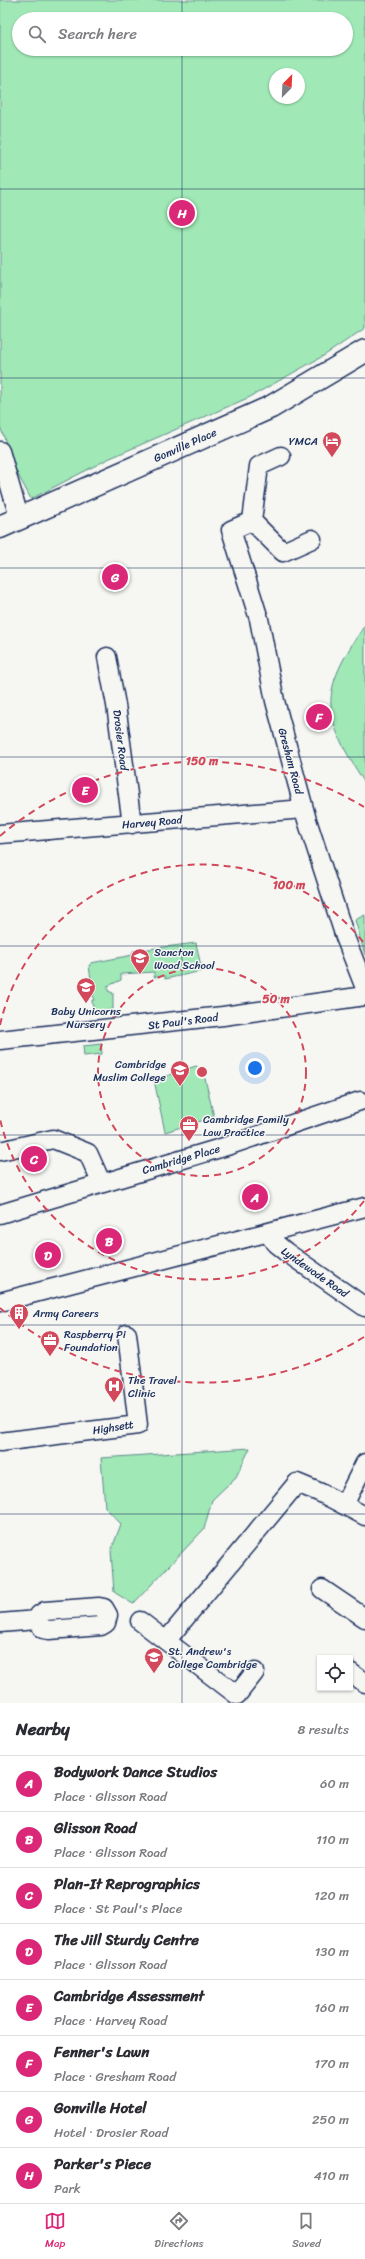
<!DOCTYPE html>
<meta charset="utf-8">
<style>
:root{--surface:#fff;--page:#f2f2f3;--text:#2b2b33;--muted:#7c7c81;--line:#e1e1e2;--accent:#db2777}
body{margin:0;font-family:Sriracha,sans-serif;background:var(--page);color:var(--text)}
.controls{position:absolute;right:12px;bottom:12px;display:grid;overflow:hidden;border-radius:0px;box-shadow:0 1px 3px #0004}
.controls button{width:36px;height:36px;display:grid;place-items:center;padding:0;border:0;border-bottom:1px solid var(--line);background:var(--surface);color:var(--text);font:20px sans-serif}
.compass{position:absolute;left:269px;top:68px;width:36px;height:36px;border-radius:50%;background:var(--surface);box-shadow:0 1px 3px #0004;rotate:24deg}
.you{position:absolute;left:255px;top:1068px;width:14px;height:14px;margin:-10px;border:3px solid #fff;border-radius:50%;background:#1a73e8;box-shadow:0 0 0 6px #1a73e833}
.badge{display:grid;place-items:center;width:26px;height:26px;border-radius:50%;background:var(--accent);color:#fff;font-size:13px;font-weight:700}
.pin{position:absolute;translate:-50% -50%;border:2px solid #fff;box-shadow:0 1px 4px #0006}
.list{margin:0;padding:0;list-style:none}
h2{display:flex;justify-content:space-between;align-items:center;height:52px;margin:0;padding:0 16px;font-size:17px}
h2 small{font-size:13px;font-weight:400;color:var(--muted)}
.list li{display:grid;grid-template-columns:26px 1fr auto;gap:12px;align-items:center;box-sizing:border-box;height:56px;padding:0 16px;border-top:1px solid var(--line)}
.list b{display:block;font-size:15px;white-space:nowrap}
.list p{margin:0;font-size:13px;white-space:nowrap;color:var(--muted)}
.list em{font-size:13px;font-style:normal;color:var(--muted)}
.icon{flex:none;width:22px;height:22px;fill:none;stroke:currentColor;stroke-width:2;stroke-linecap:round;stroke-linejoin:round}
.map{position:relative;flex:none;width:365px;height:1703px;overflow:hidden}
.search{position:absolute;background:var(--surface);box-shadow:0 1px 3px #0004;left:12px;right:12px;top:12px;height:44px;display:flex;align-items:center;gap:10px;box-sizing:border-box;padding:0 14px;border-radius:22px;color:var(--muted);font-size:15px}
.sheet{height:500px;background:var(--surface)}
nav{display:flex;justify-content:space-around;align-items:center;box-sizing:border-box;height:56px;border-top:1px solid var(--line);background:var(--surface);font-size:11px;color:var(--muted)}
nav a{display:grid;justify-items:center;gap:2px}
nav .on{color:var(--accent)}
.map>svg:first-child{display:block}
.green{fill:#a0e8b6;stroke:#5e8c8a;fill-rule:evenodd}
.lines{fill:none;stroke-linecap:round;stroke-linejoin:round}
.minor-casing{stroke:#1b2f5e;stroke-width:21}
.major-casing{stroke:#1b2f5e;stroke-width:25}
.minor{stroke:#f6f6f2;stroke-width:18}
.major{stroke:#f6f6f2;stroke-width:22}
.grid{fill:none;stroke:#1b2f5e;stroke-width:1;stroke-opacity:0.55}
.ring{fill:none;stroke:#d1495b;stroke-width:2;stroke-dasharray:7 5}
.labels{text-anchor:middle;stroke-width:3;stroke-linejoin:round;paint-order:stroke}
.poi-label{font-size:11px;fill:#1b2f5e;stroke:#f6f6f2;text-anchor:start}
.street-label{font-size:11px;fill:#1b2f5e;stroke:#f6f6f2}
.centre{fill:#d1495b;stroke:#f6f6f2;stroke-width:2}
.ring-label{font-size:12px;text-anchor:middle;font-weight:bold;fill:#d1495b;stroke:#f6f6f2;stroke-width:3;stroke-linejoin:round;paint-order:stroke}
</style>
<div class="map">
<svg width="365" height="1703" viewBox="0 0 365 1703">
<rect width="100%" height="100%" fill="#f6f6f2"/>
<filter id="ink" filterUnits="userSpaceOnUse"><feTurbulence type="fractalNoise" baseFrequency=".025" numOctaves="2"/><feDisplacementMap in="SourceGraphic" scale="8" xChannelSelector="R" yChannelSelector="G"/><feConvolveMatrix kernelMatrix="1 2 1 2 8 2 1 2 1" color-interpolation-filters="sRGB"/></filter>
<g filter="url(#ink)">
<path class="green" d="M0,0H365V328L325,355L250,397L108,459L31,499L15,469L0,426ZM19,19H346V49H19ZM275,74H299V98H275Z
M365,625V783C321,715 318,693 365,625Z
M365,915V955L355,920Z
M196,943L202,971L165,979V976L154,977V972L121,974V980L108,986V991L113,993V1010L90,1011L93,1008L92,1000H94L89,966L91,963L133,955V951Z
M101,1044L102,1054L84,1056L83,1046Z
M196,1066L203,1070L214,1117L165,1132L154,1080Z
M250,1448L236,1477L212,1500L204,1529L133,1604L114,1592L111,1551L121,1524L105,1507L101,1458Z"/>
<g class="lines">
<g class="minor-casing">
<path id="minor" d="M0,451L19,517
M281,456L259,466L252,521L283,552L312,539
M252,521L231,530L259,619L275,701L307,820L345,937L365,988
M107,657L116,705L132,824
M0,834L304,809
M0,1040L223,1016L365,996
M0,1151L53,1139L88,1153L101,1182
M0,1214L227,1146L360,1101
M268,1233L275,1243L286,1252L365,1307
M0,1302L365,1207
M0,1442L138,1425L127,1334
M344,1505L365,1463
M322,1589L365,1618
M99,1607L104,1608L108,1615L106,1623L101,1626L49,1630L43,1629L37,1620L39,1615L45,1611Z
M140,1621L237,1695L255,1672
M0,1623L37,1620
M166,1641L297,1483L321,1493L365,1516
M350,1672L365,1683"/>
</g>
<g class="major-casing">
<path id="major" d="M0,527L271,407L365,351"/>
</g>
<use href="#minor" class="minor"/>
<use href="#major" class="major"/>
</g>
</g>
<path class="grid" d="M182,0V19M182,49V1703M0,189H365M0,378H365M0,568H365M0,757H365M0,946H365M0,1135H365M0,1325H365M0,1514H365"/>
<g class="ring">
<circle cx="202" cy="1072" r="104"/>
<path d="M364 1201A207 207 0 0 1 0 1119M0 1025A207 207 0 0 1 364 943"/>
<path d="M364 1337A311 311 0 0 1 0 1308M0 836A311 311 0 0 1 364 807"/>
</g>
<defs>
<g id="hotel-pin" transform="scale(1)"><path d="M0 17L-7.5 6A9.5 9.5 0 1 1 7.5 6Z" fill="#d1495b" stroke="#f6f6f2"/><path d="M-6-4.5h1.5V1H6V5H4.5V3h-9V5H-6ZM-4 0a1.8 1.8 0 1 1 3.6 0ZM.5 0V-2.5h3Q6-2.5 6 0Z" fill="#fff"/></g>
<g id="school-pin" transform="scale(1)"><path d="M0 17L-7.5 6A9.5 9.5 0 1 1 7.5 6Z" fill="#d1495b" stroke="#f6f6f2"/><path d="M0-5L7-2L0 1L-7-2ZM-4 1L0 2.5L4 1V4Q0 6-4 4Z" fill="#fff"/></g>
<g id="university-pin" transform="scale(1)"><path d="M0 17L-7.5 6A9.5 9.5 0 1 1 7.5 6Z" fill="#d1495b" stroke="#f6f6f2"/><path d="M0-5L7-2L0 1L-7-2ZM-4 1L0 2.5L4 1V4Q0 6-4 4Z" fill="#fff"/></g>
<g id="office-pin" transform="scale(1)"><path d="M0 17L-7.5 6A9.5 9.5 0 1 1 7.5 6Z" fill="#d1495b" stroke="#f6f6f2"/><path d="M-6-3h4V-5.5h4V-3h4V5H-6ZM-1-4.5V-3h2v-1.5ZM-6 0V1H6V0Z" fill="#fff"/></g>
<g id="building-pin" transform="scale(1)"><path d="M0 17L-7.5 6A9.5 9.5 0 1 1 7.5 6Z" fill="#d1495b" stroke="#f6f6f2"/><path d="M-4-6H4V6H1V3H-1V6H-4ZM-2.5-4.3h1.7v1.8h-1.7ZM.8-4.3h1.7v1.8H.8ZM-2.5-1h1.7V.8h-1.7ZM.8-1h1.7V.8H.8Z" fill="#fff"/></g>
<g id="hospital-pin" transform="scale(1)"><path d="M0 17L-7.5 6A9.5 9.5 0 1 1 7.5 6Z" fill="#d1495b" stroke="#f6f6f2"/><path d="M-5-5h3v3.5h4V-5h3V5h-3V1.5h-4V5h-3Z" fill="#fff"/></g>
</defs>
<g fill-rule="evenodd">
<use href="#hotel-pin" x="332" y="441"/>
<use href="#school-pin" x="140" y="958"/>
<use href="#school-pin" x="86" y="987"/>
<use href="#university-pin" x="180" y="1070"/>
<use href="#office-pin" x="189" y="1125"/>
<use href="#building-pin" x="19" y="1313"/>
<use href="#office-pin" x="50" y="1340"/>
<use href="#hospital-pin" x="114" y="1386"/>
<use href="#school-pin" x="154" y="1657"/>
</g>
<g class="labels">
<g class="poi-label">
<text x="318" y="445" text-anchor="end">YMCA</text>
<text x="154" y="956">Sancton<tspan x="154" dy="13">Wood School</tspan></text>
<text x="86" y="1015" text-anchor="middle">Baby Unicorns<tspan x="86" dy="13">Nursery</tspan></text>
<text x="166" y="1068" text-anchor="end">Cambridge<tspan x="166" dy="13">Muslim College</tspan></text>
<text x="203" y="1123">Cambridge Family<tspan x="203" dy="13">Law Practice</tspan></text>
<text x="33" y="1317">Army Careers</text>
<text x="64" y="1338">Raspberry Pi<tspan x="64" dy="13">Foundation</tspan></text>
<text x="128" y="1384">The Travel<tspan x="128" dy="13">Clinic</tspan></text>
<text x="168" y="1655">St. Andrew's<tspan x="168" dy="13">College Cambridge</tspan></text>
</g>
<g class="street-label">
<text transform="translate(185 445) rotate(-24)" y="4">Gonville Place</text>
<text transform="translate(121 740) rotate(83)" y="4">Drosier Road</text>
<text transform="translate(291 761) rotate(75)" y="4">Gresham Road</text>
<text transform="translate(152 822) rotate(-5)" y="4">Harvey Road</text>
<text transform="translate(183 1021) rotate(-7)" y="4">St Paul's Road</text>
<text transform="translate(181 1159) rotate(-16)" y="4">Cambridge Place</text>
<text transform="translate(315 1272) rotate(35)" y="4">Lyndewode Road</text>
<text transform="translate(113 1427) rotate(-9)" y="4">Highsett</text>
</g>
</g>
<circle cx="202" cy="1072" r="6" class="centre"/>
<g class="ring-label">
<text x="202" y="765">150 m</text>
<text x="289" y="889">100 m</text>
<text x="276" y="1003">50 m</text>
</g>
</svg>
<div class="controls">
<button><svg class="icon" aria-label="locate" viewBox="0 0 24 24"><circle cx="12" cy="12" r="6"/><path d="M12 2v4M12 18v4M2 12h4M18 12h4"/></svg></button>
</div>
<svg class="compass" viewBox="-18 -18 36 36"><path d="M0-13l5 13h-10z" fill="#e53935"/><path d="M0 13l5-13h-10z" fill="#7c7c81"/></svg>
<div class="you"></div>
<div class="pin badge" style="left:255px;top:1197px">A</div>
<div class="pin badge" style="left:109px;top:1241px">B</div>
<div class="pin badge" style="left:34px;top:1159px">C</div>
<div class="pin badge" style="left:48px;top:1255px">D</div>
<div class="pin badge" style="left:85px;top:790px">E</div>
<div class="pin badge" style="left:319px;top:717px">F</div>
<div class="pin badge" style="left:115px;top:577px">G</div>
<div class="pin badge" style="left:182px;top:213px">H</div>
<div class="search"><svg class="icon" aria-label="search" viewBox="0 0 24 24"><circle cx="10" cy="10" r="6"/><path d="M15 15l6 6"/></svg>Search here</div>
</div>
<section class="sheet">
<h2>Nearby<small>8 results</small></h2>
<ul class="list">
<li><span class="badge">A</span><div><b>Bodywork Dance Studios</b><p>Place · Glisson Road</p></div><em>60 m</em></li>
<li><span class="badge">B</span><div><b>Glisson Road</b><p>Place · Glisson Road</p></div><em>110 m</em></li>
<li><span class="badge">C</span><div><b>Plan-It Reprographics</b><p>Place · St Paul's Place</p></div><em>120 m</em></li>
<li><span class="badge">D</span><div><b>The Jill Sturdy Centre</b><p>Place · Glisson Road</p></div><em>130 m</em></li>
<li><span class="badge">E</span><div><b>Cambridge Assessment</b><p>Place · Harvey Road</p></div><em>160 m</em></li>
<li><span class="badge">F</span><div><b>Fenner's Lawn</b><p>Place · Gresham Road</p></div><em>170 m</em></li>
<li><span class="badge">G</span><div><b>Gonville Hotel</b><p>Hotel · Drosier Road</p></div><em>250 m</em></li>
<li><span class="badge">H</span><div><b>Parker's Piece</b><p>Park</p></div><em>410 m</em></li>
</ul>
</section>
<nav>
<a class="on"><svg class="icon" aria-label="map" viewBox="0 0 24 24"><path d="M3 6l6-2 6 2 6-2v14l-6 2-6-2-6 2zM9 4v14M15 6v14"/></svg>Map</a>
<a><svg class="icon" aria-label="directions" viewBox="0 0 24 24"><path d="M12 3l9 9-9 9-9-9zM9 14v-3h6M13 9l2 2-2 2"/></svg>Directions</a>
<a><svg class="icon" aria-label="saved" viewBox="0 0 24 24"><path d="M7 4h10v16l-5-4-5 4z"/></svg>Saved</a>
</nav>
